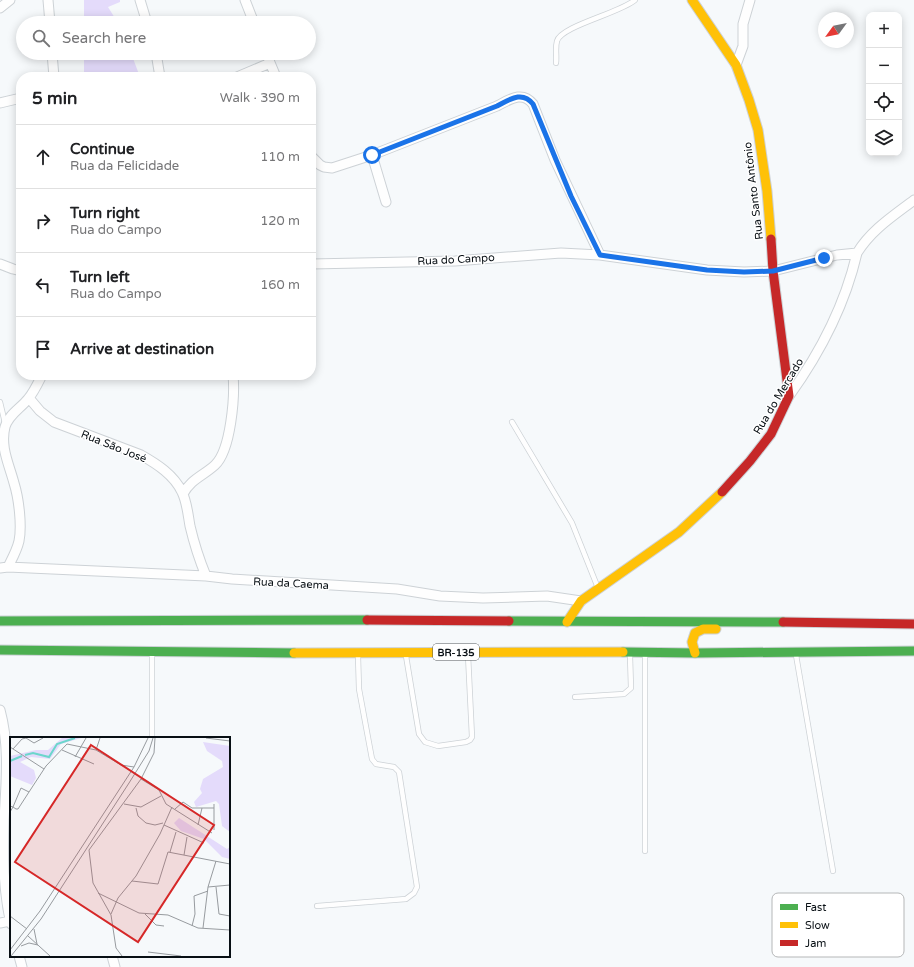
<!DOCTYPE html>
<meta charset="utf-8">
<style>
:root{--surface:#fff;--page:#f6f6f6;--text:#202124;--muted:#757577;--line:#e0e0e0}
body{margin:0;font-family:"Varela Round",sans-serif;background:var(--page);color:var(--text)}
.controls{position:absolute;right:12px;top:12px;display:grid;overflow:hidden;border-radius:8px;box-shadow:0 2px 10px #0003}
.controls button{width:36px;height:36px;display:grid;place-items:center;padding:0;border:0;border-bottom:1px solid var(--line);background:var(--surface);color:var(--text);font:20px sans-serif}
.compass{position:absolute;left:818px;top:12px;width:36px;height:36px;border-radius:50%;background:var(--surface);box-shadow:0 2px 10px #0003;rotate:237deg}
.stop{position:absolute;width:12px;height:12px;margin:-9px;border:3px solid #1a73e8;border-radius:50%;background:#fff}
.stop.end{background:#1a73e8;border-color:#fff;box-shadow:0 1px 4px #0008}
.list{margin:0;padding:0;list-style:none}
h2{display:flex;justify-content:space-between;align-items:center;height:52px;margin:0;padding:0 16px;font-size:17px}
h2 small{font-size:13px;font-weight:400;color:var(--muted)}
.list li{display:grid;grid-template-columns:26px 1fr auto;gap:12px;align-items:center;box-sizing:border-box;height:64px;padding:0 16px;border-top:1px solid var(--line)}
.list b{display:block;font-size:15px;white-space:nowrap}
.list p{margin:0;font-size:13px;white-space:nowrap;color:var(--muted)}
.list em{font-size:13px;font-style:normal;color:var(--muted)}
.icon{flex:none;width:22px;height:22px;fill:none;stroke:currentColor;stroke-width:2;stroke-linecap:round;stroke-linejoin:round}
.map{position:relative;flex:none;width:914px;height:967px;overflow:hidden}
.search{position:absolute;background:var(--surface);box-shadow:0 2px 10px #0003;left:16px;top:16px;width:300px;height:44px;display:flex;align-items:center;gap:10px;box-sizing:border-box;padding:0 14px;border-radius:22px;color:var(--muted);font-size:15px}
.panel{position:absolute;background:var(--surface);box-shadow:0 2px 10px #0003;left:16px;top:72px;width:300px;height:308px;border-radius:16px}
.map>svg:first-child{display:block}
.green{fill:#e4dbfb}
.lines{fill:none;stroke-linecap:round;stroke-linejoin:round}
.lane-casing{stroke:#cdd2d6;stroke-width:6}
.street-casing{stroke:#cdd2d6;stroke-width:11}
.fast-casing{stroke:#cdd2d6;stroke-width:11}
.slow-casing{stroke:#cdd2d6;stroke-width:11}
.jam-casing{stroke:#cdd2d6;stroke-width:11}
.lane{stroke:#fefefe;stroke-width:4.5}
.street{stroke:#fefefe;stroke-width:9}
.fast{stroke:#4caf50;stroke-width:9}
.slow{stroke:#ffc107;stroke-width:9}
.jam{stroke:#c62828;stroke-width:9}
.route{stroke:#1a73e8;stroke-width:5}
.labels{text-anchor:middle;stroke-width:3;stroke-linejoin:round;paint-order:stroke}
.shield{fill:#fff;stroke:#52575a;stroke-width:1}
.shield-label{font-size:10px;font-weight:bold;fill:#080f14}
.street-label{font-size:11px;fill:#080f14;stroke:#fff}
.inset-river{fill:none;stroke:#6cd6cc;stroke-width:2}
.inset-road{fill:none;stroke:#979b9f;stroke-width:1}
.view{fill:#d62828;fill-opacity:0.15;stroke:#d62828;stroke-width:2}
.inset-edge{fill:none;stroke:#080f14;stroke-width:2}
.key{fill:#fff;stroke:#b5b7b8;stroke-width:1}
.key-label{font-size:11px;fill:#080f14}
</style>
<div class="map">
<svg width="914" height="967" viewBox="0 0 914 967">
<rect width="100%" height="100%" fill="#f6f9fb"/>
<path class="green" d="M84,0H120V2L108,7L118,23H84Z
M84,53H131L140,77H84Z"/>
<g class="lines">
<g class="lane-casing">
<path id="lane" d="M556,63C557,57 555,48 557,41C561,26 620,13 635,0
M0,402L5,423
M512,422L572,523L598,588
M152,655V738
M796,655L833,871
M406,656L419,734L425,742L438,746L466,742L470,740L472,737L468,655
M575,697L624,694L631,688L630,656
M645,851V656
M317,906L406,899L414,893L417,887L399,772L394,767L376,764L372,759L359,689L358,656"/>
</g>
<g class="street-casing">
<path id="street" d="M48,0L50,23
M140,0L147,23
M245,0L254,23
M0,8L10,0
M52,53L54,77
M156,53L160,77
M266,53L276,77
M736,65L743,46V24L750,0
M237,77L270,63
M0,103L21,98
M372,155L386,202
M311,156L320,165L324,167L332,168L372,155L497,106C509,100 522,90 533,104L555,160L600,255
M0,264L13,269L21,271
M311,264L455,261L561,253L600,255L707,270L744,272L773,271L837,255L857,253
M789,396C820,353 845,305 857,253C871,230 893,216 914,200
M29,398L40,411L54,422L141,455C157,464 174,475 182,492C187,502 188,515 190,526C194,543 199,559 206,576
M183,494C191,479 203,476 215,465C231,450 235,396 233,375
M8,567C12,559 17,550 19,541C22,526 19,499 14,483C9,464 0,447 5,427C8,415 21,408 28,399C34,392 38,383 42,375
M0,568L8,567L206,576L232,579L397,589L440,596L483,598L547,596L581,601
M0,710C10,747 6,783 4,820C3,854 3,890 11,924
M0,923L10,921
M19,956L22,967
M112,956L115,967"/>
</g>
<g class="fast-casing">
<path id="fast" d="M0,621L367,620
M509,621L783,622
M0,650L294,653
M623,652L695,653L914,651"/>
</g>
<g class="slow-casing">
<path id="slow" d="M692,0L736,65L749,100L758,130L767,191L771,239
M567,622L581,601L679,532L722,492
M294,653L623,652
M695,653L692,642L695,633L703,629H716"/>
</g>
<g class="jam-casing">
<path id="jam" d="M722,492L750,461L771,434L789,396L773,271L771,239
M367,620L509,621
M783,622L914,624"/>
</g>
<use href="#lane" class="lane"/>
<use href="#street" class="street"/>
<use href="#fast" class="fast"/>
<use href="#slow" class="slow"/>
<use href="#jam" class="jam"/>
</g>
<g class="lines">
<path class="route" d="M372,155L497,106C509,100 522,90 533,104L571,196L600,255L707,270L744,272L773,271L824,258"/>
</g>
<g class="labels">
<rect class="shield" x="433" y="644" width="46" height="16" rx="3"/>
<g class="shield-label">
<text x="456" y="656">BR-135</text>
</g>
<g class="street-label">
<text transform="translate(753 191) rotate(-97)" y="4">Rua Santo Antônio</text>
<text transform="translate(456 259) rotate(-3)" y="4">Rua do Campo</text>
<text transform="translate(778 396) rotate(-59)" y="4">Rua do Mercado</text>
<text transform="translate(114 446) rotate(22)" y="4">Rua São José</text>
<text transform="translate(291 583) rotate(3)" y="4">Rua da Caema</text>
</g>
</g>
<g transform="translate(10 737)">
<rect width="220" height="220" fill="#f6f9fb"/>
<path d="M52,1H71L51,7L40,22L21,20L10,25L24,33L26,41L22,48L0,39V19L26,13H38ZM193,5L220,9V95L212,89L209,67L206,64L186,70L184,65L192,56L190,52L193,42L213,30L212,24L197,14ZM169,81L217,112L220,110V122L212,120L194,102L171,94L164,86Z" fill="#e4dbfb"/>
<path class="inset-river" d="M15,18L23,16L39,20L47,7L65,1M0,24L12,19"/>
<path class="inset-road" d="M196,1L220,4M0,10L34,32M3,12L12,2L16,1L24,6L33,1M52,13L84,27M86,13L90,1M65,20L76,1M131,42L149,53L156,67L202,96M19,55L36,29L57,7L86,13L111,28L124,30M114,67L131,70L151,59M204,67V93M0,69L3,70L6,72H8L19,55L11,51L3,70L0,75M126,71L128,79L136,86L145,88L153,86M165,72L173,65L182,71H204M154,88L194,106M188,88L192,71M79,113L131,42L144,16L145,1M79,113L83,146L101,178L106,211L112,219M160,115L166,95M174,118L177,100M122,144L148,147L158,115L220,127M198,150L220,148M206,150L209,177L220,179M88,156L129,176L158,178L188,191L220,193M101,177L108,161L126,139L150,97L162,70M135,177L146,188L154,189M0,179L17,192M182,189L185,177L184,159L198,154M193,191L198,150L206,124M24,192L27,207M18,199L40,219M11,209L19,206L28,208M0,213L30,174L124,30L138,1M138,215L171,219M1,219L31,182L119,46L139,14L143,1"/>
<path class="view" d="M81,8L204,88L128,205L5,125Z"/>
<rect width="220" height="220" class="inset-edge"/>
</g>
<rect x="772" y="893" width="132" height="64" rx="6" class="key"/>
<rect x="780" y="904" width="18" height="6" fill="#4caf50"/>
<rect x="780" y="922" width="18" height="6" fill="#ffc107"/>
<rect x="780" y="940" width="18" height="6" fill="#c62828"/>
<g class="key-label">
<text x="805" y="911">Fast</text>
<text x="805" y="929">Slow</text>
<text x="805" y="947">Jam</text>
</g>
</svg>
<div class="controls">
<button>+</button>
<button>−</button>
<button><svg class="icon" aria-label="locate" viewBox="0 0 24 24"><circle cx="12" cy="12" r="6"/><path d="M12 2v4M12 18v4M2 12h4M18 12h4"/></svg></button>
<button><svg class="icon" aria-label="layers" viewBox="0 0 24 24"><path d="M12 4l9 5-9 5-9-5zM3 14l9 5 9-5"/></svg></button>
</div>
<svg class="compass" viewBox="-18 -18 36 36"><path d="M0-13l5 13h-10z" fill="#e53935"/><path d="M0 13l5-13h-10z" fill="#757577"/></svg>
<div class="stop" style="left:372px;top:155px"></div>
<div class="stop end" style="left:824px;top:258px"></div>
<div class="search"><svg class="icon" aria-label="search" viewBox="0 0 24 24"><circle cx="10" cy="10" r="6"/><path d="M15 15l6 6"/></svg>Search here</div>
<section class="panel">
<h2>5 min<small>Walk · 390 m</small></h2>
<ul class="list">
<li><svg class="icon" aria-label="ahead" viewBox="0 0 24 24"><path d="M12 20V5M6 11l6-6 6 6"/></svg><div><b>Continue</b><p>Rua da Felicidade</p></div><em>110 m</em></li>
<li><svg class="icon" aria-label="right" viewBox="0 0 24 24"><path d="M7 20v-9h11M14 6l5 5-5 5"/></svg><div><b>Turn right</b><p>Rua do Campo</p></div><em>120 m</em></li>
<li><svg class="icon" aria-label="left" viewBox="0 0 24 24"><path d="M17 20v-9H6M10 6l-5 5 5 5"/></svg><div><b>Turn left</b><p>Rua do Campo</p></div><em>160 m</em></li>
<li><svg class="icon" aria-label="arrive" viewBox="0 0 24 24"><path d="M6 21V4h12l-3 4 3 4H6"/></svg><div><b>Arrive at destination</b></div></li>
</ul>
</section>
</div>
